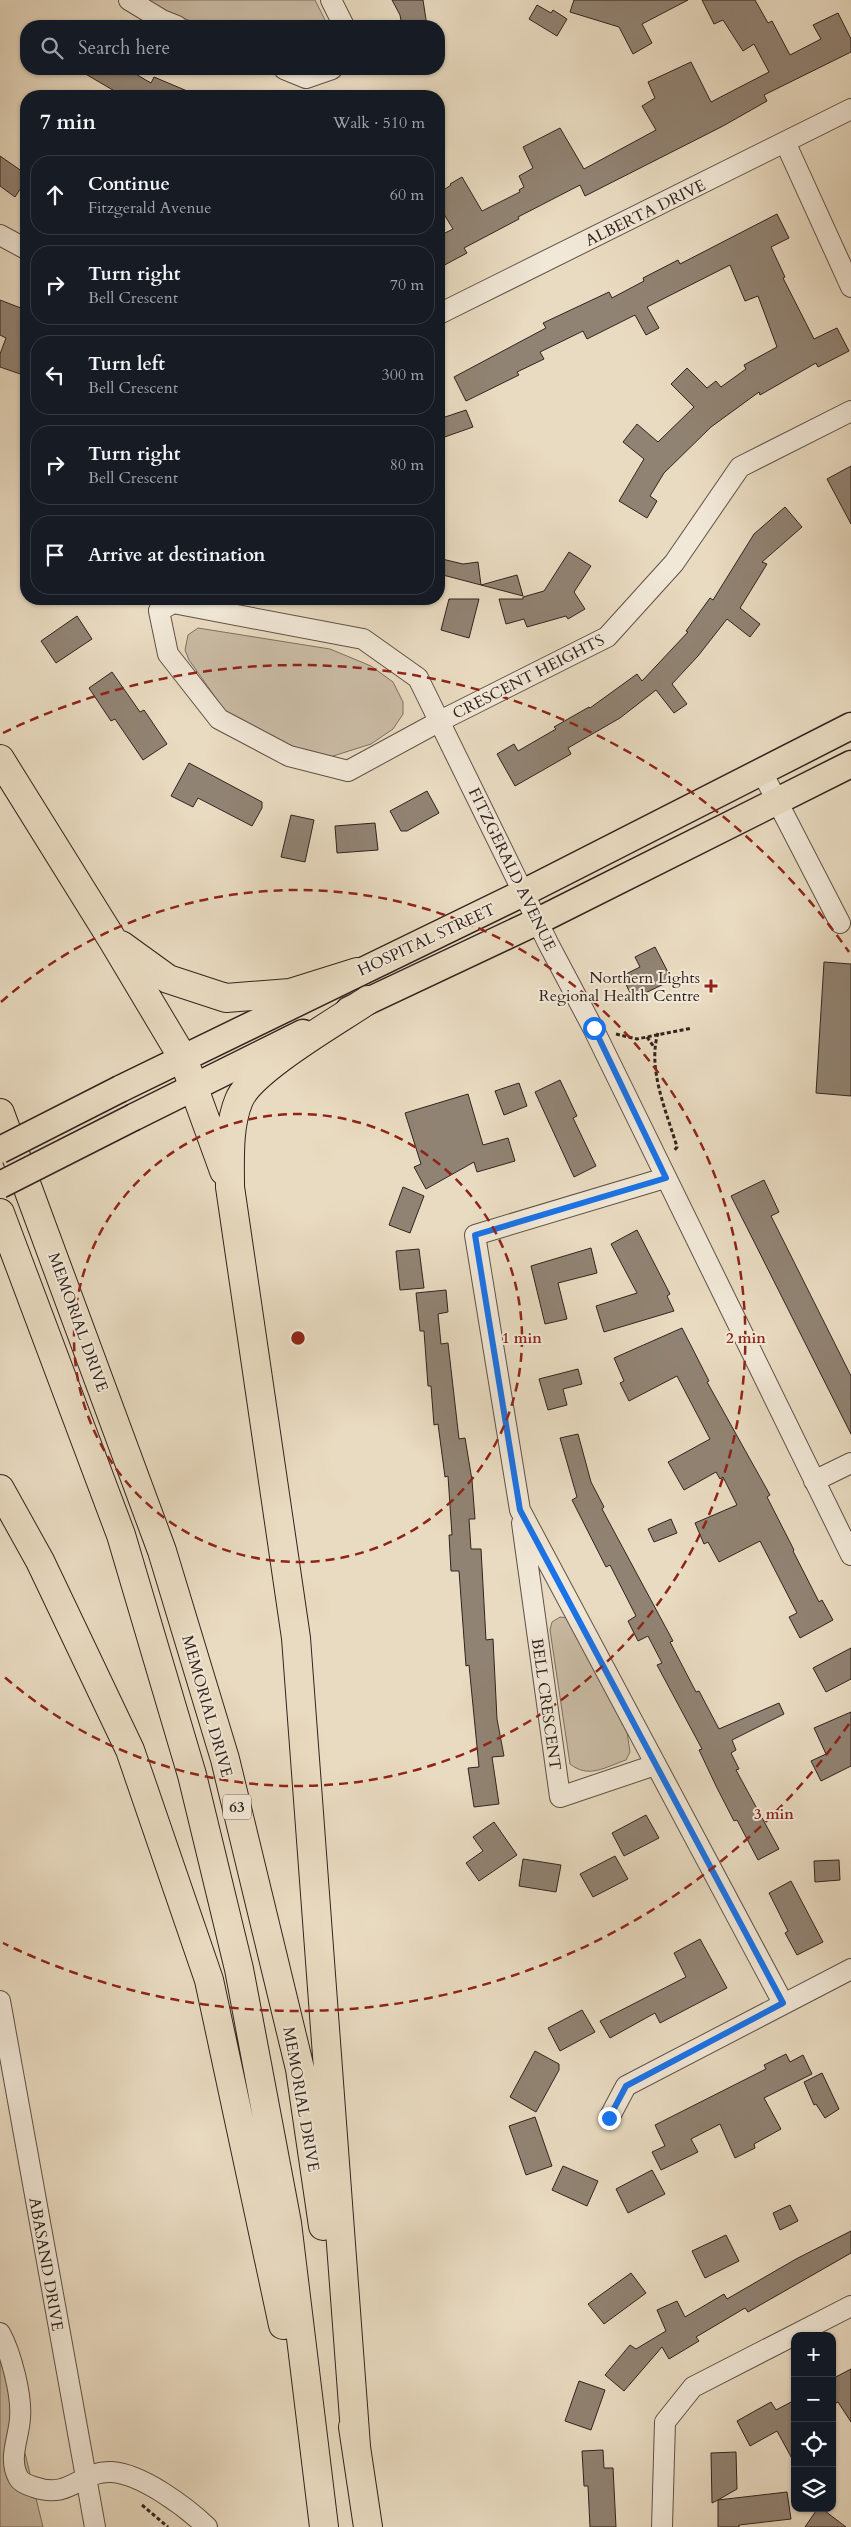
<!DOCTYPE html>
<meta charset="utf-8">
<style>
:root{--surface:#171b24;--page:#20242c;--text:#f1f3f6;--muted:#9ea1a6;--line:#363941}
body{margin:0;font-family:Cardo,serif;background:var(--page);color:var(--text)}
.controls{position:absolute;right:15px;bottom:15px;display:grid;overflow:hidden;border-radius:10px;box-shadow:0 1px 4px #0004}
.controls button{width:45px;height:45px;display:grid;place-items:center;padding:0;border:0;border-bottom:1px solid var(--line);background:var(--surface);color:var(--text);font:25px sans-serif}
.stop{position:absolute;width:15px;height:15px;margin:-11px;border:4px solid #1a73e8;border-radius:50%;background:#fff}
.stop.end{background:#1a73e8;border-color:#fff;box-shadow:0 1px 5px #0008}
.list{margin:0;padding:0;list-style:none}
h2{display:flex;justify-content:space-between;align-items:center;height:65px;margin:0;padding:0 20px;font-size:21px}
h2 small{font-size:16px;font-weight:400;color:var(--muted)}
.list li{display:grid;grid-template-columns:32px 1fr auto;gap:15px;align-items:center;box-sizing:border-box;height:80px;margin:0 10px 10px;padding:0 10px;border:1px solid var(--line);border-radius:20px}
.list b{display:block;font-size:19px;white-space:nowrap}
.list p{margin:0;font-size:16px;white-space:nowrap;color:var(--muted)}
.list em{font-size:16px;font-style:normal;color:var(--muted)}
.icon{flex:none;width:28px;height:28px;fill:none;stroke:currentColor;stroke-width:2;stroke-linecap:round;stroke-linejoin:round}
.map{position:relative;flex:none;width:851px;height:2527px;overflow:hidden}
.search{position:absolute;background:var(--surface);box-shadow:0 1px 4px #0004;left:20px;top:20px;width:425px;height:55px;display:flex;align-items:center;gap:12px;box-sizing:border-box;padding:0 18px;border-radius:20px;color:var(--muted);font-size:19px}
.panel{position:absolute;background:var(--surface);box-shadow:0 1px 4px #0004;left:20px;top:90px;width:425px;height:515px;border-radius:20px}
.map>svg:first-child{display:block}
.green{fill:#cabca5;stroke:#7e7062}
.building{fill:#918373;stroke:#31241e}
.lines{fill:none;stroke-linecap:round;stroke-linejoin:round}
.minor-casing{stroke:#5f5247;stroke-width:22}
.major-casing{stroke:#31241e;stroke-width:29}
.highway-casing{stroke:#31241e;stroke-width:30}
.path{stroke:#31241e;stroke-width:3;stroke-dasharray:4 2.5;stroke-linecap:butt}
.minor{stroke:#f1e8d7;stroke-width:20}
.major{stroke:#e9dbc1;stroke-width:26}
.highway{stroke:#e9dbc1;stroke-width:28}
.major-bridge-casing{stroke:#31241e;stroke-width:29;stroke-linecap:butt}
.major-bridge{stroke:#e9dbc1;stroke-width:26}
.route{stroke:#1a73e8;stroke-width:6}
.ring{fill:none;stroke:#8f2418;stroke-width:2.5;stroke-dasharray:9 6}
.poi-dot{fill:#8f2418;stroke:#f1e8d7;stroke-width:2}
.labels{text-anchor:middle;stroke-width:4;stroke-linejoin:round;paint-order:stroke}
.shield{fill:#f1e8d7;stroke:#6b5f56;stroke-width:1}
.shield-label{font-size:15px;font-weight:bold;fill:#31241e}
.street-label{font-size:16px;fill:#31241e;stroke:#f1e8d7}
.poi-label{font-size:16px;fill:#31241e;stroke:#f1e8d7;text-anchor:end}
.centre{fill:#8f2418;stroke:#f1e8d7;stroke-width:2.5}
.ring-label{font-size:15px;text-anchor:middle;font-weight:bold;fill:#8f2418;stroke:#f1e8d7;stroke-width:4;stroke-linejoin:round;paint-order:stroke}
</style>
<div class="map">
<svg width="851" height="2527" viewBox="0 0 851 2527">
<rect width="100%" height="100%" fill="#e9dbc1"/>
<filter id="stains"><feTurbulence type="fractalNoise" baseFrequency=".004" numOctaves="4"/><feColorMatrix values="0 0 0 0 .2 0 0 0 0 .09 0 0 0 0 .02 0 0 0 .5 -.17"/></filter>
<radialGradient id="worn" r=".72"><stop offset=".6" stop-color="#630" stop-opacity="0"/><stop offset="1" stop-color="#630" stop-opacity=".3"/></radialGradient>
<path class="green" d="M147,0H315L328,26H204L157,8Z
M198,628L330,649L371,666L393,682L403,702V714L393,729L371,744L330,757L301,751L228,715L189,660L185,650L188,635Z
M560,1617L568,1618L627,1732L630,1752L626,1760C605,1767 589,1779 570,1764L550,1630L552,1622Z
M0,2351L43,2527H0Z"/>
<path class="building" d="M392,0H423L427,26H402L400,15Z
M574,0H688L642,24L652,43L633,54L619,27L570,12Z
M702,0H755L768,23L772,21L790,55L821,39L813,25L838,13L851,39V52L764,95L767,101L723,126L585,196L580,185L518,217L519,219L464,248L467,253L439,268V236L453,229L439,206V193L451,185L450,184L462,177L482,211L520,192L519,190L524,187L519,176L533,168L523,147L560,128L584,169L656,130L642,106L655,98L648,82L691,62L711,102L769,72L754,44L743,51L723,20L714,24Z
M537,5L551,13L553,10L567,19L557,36L529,19Z
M77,69H127L151,83L154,77L199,96H123Z
M0,156L26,174V180L15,197L0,186Z
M777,214L789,238L771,247L785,277L783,278L814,339L837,328L849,351L818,367L816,363L760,395L759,392L711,427L664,473L650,496L657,501L647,518L619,501L644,459L623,442L637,424L658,442L694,407L671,384L687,368L707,388L716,381L721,387L746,369L744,365L777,347L758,296L745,301L730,265L647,307L659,328L646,335L635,315L587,339L583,331L540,352L544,359L517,372L519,375L466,401L454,377L546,328L543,323L609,292L612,298L644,281L643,278L678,260L680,264Z
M0,300L26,310V376L0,367V354L6,338L0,335Z
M466,410L473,427L439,439V419Z
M851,466V524L827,479Z
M785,507L802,527L762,562L767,564L740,608L760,624L750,637L727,619L698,656L672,684L687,704L674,713L656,690L620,718L568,748L571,754L515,786L497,754L514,744L518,751L556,729L554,727L589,707L590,708L637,674L642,681L688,632L686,631L710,598L713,600L754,534Z
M569,552L591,566L574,592L585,609L568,619L566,616L527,627L524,619L506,624L499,599H523V597L544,591Z
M442,559L463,564L478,562L481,585L517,575L523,596L439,574Z
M449,599H479L469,638L441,630Z
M77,616L92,639L56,663L41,641Z
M112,672L140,712L144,710L167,744L143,760L115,719L111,721L89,688Z
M189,763L262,802V808L252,826L198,798L193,807L171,796Z
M427,791L439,813L407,831H401L390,811Z
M291,815L314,820L305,862L281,857Z
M375,823L378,850L337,853L335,826Z
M655,947L672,980L633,999L622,976L640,967L635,957Z
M824,962L851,964V1096L816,1093Z
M560,1080L577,1116L573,1118L596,1166L574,1177L535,1092Z
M519,1083L527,1106L504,1115L495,1091Z
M468,1094L483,1145L508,1138L515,1161L477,1172L474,1162L426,1189L414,1167L421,1164L405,1113Z
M764,1180L779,1212L771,1216L851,1376V1434L731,1196Z
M403,1187L424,1196L410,1233L389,1225Z
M637,1230L670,1294L667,1296L674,1311L604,1332L596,1306L637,1293L611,1244Z
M591,1248L597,1273L558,1283L567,1319L545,1324L531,1266Z
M419,1249L424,1288L400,1290L396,1251Z
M446,1290L448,1312L438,1314L441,1344L448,1343L459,1439L465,1438L472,1480L475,1519H469L471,1549H481L486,1640L493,1639L497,1719L504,1756L492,1757L499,1804L474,1807L468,1768L479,1767L469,1665L466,1666L459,1571H451L449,1535H452L448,1476L445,1477L438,1424L434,1425L431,1386H428L424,1331H420L416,1293Z
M682,1328L709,1381L707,1382L770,1495L767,1497L794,1550L793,1551L819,1602L822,1600L833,1620L800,1638L789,1617L797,1613L760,1541L719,1562L708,1542L704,1544L695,1523L737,1505L723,1477L720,1479L716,1472L684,1490L668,1462L710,1439L677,1376L629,1401L620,1383L624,1381L614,1358Z
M578,1369L582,1384L563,1389L567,1405L548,1410L539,1379Z
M578,1434L591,1482L604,1507L602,1509L673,1641L670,1642L696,1692L699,1691L719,1729L779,1703L784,1714L732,1740L736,1750L731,1753L739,1769L736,1770L779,1849L758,1860L737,1820L734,1821L717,1788L699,1750L702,1749L657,1665L662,1663L648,1636L638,1641L628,1621L636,1616L610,1565L606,1567L572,1500L577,1497L560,1438Z
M671,1519L677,1533L654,1542L648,1529Z
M851,1648V1679L826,1692L813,1668Z
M851,1712V1766L821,1781L811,1761L826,1754L814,1728Z
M646,1815L659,1838L624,1856L612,1833Z
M494,1822L517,1855L479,1881L466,1863L483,1851L473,1837Z
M615,1856L628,1879L593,1897L580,1874Z
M523,1859L561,1865L556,1892L519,1886Z
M839,1860L840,1880L815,1882L814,1861Z
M791,1881L823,1942L797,1955L785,1933L788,1931L769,1893Z
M700,1939L727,1988L660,2023L655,2013L610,2038L600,2021L686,1977L674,1953Z
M582,2010L595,2032L560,2051L548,2028Z
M535,2051L559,2064V2070L536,2112L510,2097Z
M786,2054L790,2062L803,2055L812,2074L764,2098L781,2129L754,2144L755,2148L735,2158L720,2124L691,2139L698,2152L661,2170L652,2152L665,2146L655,2125L766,2069L764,2065Z
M822,2073L839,2109L825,2118L816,2104L814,2105L804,2082Z
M535,2117L552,2166L526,2175L509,2126Z
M563,2166L598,2181L587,2206L552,2190Z
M652,2170L665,2194L628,2213L616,2189Z
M790,2205L798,2221L780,2230L773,2213Z
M851,2231V2253L748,2312L745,2308L696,2337L699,2341L669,2359L662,2347L624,2391L605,2375L630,2345L636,2349L666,2331L657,2310L677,2301L685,2317L724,2294L727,2299L796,2259Z
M726,2235L739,2261L705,2278L692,2251Z
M631,2273L646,2293L604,2324L588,2304Z
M851,2369V2422L838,2402L832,2405V2379Z
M579,2381L605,2390L591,2430L565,2421Z
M795,2400V2464L777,2431L750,2446L737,2421L771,2402L776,2410Z
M603,2450L604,2468H613L616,2527H590L588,2486H584L582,2451Z
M736,2452L737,2489L718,2500L787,2492L791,2519L739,2525V2527H718V2500L712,2503L711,2453Z
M818,2508H821L846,2527H805Z"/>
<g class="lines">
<g class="minor-casing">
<path id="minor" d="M129,0L162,20L177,26
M331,0L344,26
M284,69L306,78L332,69
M785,142L851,287
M0,235L26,249
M439,314L851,109
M851,411L740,467L674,563L607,637L440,721L348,771L289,756L219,719L168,654L159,611L173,603L363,639L418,678L549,945L593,1028L851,1555
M762,772L840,923
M665,1178L475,1235L520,1510L783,2003
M814,1481L851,1463
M522,1523L560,1797L655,1765
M0,2001L95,2527
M609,2118L626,2086L851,1969
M0,2333C11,2353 22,2395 20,2418C19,2438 8,2458 18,2477C21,2483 28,2485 34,2487C71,2500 80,2470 112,2472C142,2474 186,2507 207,2527
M662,2527L665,2422L693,2387L851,2306"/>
</g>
<g class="major-casing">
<path id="major" d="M349,1010L538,921L851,764
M120,1089L525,892L851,726
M134,1117L303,1033"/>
</g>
<g class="highway-casing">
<path id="highway" d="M0,759L112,939L183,1058L224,1171
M121,945L168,979L226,998L290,993L357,972
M0,1113L162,1551L225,1759L300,2069L323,2226
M0,1213L121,1535L192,1775L239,1969L287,2223L324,2527
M0,1489L40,1561L130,1750L209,1980L283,2325
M353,2427L368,2527
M356,2446L296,1638L230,1187C230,1159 228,1126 239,1100C251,1070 339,1020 368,1000"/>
</g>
<path class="path" d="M658,1033C647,1069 667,1113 677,1147L674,1151
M616,1034L637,1039L692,1028
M647,1037L654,1047
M142,2505L168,2527"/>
<use href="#minor" class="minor"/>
<use href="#major" class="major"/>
<use href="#highway" class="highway"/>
<g class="major-bridge-casing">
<path id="major-bridge" d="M0,1150L120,1089
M0,1185L134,1117"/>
</g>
<use href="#major-bridge" class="major-bridge"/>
</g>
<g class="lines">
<path class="route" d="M594,1028L666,1178L475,1235L520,1510L783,2003L626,2086L609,2118"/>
</g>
<g class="ring">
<circle cx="298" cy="1338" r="224"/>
<path d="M1 1002A448 448 0 1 1 1 1674"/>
<path d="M849 1724A673 673 0 0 1 3 1943M3 733A673 673 0 0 1 849 952"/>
</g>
<path class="poi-dot" d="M708.5 978.5h5v5h5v5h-5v5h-5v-5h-5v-5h5z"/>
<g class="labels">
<rect class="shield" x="223" y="1794.5" width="28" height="25" rx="4"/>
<g class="shield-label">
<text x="237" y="1812">63</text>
</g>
<g class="street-label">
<text transform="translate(645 212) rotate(-26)" y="6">ALBERTA DRIVE</text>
<text transform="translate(528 676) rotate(-27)" y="6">CRESCENT HEIGHTS</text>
<text transform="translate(513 869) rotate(64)" y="6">FITZGERALD AVENUE</text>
<text transform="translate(426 939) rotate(-25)" y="6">HOSPITAL STREET</text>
<text transform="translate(79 1322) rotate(70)" y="6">MEMORIAL DRIVE</text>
<text transform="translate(547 1704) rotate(82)" y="6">BELL CRESCENT</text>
<text transform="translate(208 1706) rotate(74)" y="6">MEMORIAL DRIVE</text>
<text transform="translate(302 2099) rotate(80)" y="6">MEMORIAL DRIVE</text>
<text transform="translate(47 2264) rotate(80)" y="6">ABASAND DRIVE</text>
</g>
<g class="poi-label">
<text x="700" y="983">Northern Lights<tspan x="700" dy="18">Regional Health Centre</tspan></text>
</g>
</g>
<circle cx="298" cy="1338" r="8" class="centre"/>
<g class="ring-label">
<text x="522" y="1343">1 min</text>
<text x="746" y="1343">2 min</text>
<text x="774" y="1819">3 min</text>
</g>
<rect width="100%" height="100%" filter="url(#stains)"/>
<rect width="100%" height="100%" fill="url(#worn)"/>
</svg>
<div class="controls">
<button>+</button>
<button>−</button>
<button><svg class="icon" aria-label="locate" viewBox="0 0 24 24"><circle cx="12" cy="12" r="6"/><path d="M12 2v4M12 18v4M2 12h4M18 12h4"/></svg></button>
<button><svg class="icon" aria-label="layers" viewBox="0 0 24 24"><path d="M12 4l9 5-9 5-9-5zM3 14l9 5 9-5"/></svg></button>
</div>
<div class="stop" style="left:594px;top:1028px"></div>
<div class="stop end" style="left:609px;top:2118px"></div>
<div class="search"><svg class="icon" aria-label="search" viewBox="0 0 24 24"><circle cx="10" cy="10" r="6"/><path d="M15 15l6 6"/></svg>Search here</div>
<section class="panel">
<h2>7 min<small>Walk · 510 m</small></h2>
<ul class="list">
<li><svg class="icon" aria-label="ahead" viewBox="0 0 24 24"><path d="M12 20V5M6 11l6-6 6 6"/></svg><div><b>Continue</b><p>Fitzgerald Avenue</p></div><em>60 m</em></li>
<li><svg class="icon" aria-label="right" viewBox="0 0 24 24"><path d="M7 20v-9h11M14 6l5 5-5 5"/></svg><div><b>Turn right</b><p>Bell Crescent</p></div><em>70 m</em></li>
<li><svg class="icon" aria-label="left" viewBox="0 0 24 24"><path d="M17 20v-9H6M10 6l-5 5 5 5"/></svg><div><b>Turn left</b><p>Bell Crescent</p></div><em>300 m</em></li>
<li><svg class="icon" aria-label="right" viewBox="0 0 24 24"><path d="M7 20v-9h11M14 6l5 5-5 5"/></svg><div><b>Turn right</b><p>Bell Crescent</p></div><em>80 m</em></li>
<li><svg class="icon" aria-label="arrive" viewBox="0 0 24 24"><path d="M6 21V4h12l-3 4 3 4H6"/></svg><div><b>Arrive at destination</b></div></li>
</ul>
</section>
</div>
